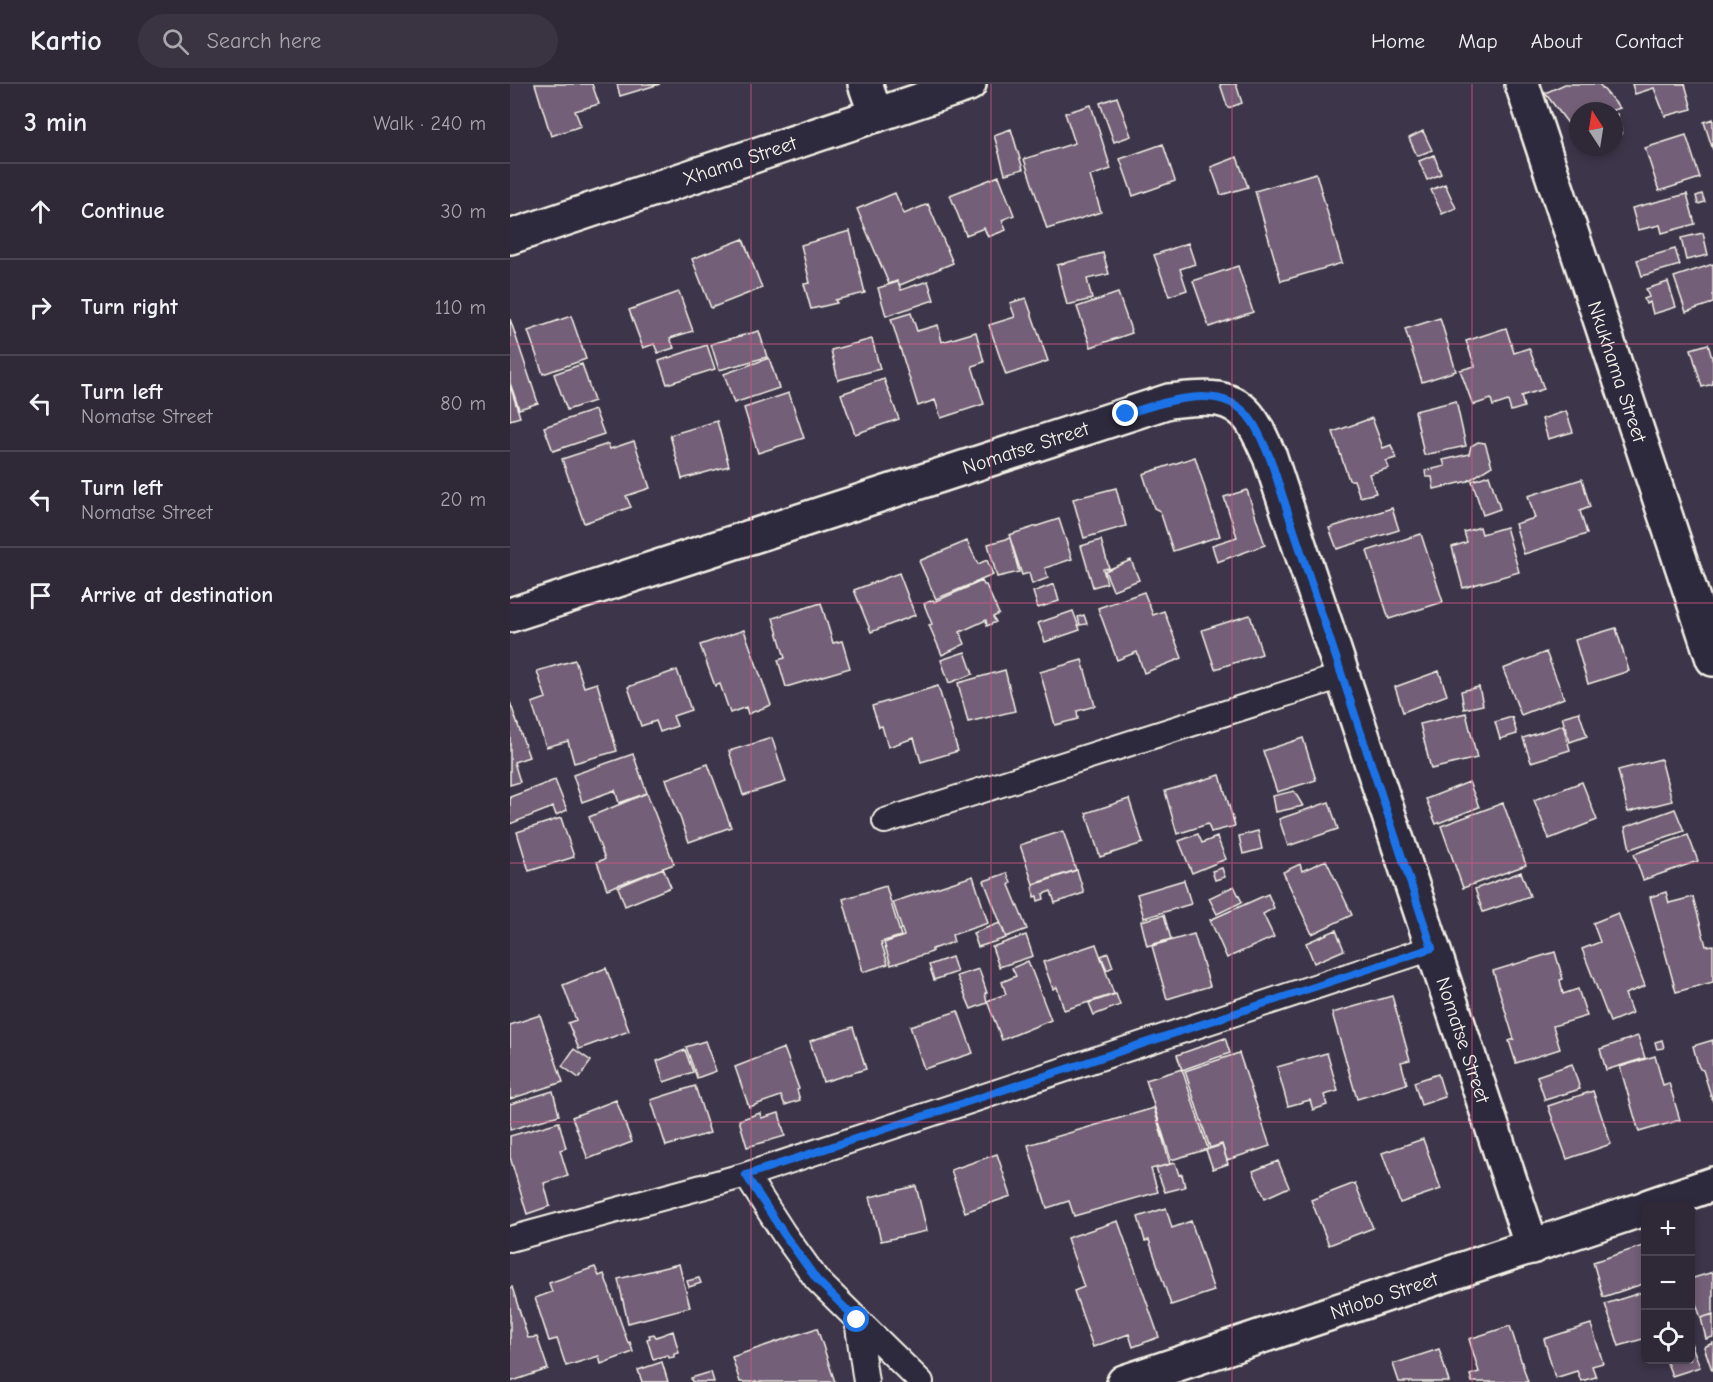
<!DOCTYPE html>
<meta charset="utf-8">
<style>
:root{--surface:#2e2837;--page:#3a3442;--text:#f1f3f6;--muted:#a7a6ad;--line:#494452}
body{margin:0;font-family:"Comic Neue",sans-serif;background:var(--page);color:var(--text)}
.controls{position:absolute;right:18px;bottom:18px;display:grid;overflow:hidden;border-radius:9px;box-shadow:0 3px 9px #0003}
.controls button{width:54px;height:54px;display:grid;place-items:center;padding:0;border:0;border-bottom:2px solid var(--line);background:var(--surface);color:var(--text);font:30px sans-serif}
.compass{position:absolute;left:1059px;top:18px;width:54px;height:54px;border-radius:50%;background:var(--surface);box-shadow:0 3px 9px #0003;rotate:348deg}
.stop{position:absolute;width:18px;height:18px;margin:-14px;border:4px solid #1a73e8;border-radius:50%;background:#fff}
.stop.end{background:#1a73e8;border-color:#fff;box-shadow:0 2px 6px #0008}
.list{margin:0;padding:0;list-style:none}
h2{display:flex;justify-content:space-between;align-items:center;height:78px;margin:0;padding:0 24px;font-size:26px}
h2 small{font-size:20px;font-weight:400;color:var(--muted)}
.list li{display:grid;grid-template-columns:39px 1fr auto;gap:18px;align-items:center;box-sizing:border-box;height:96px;padding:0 24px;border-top:2px solid var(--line)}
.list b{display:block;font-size:22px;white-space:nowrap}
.list p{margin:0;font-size:20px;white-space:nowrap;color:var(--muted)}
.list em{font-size:20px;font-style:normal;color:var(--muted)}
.icon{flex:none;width:33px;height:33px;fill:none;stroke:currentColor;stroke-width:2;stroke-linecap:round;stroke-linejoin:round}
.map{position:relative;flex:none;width:1203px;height:1298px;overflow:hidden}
header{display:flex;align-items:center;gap:36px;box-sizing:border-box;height:84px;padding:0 30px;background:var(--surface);border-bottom:2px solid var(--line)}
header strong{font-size:28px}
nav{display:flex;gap:33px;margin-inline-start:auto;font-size:21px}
.search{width:420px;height:54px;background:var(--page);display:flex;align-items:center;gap:15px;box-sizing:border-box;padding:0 21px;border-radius:33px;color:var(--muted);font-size:22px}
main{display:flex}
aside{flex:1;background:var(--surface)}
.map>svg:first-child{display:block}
.building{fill:#735f77;stroke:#f4f1e8;stroke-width:1.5}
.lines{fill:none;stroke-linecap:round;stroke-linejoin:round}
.service-casing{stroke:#f4f1e8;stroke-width:28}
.minor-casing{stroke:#f4f1e8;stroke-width:38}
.service{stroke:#2f2a3d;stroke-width:24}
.minor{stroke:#2f2a3d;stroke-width:33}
.route{stroke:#1a73e8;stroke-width:8}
.grid{fill:none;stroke:#d15985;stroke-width:1.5;stroke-opacity:0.55}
.labels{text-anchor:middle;stroke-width:6;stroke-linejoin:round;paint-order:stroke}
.street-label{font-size:20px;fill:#f4f1e8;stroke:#2f2a3d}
</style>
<header>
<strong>Kartio</strong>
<div class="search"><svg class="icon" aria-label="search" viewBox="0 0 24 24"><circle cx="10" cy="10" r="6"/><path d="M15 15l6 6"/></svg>Search here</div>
<nav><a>Home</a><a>Map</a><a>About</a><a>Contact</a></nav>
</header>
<main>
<aside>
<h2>3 min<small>Walk · 240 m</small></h2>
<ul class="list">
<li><svg class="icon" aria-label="ahead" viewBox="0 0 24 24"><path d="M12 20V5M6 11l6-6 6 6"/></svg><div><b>Continue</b></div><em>30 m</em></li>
<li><svg class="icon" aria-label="right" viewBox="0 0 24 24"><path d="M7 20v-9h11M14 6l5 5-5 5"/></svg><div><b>Turn right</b></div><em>110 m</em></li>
<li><svg class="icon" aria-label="left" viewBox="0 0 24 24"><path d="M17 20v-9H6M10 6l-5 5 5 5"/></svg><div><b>Turn left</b><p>Nomatse Street</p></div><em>80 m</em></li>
<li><svg class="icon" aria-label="left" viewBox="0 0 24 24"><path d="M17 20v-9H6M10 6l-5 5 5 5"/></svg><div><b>Turn left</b><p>Nomatse Street</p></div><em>20 m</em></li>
<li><svg class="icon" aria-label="arrive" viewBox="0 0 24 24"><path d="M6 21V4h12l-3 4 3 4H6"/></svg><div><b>Arrive at destination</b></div></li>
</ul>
</aside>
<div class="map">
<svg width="1203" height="1298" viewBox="0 0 1203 1298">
<rect width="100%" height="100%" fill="#3d3549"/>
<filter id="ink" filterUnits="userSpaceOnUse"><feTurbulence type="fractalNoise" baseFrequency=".0167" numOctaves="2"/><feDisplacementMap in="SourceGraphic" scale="12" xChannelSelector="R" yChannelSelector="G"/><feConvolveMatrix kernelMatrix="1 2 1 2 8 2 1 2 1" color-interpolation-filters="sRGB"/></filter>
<g filter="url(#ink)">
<path class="building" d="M25,0H82L89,20L65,27L71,42L41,52Z
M107,0H150L110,12Z
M710,0H726L732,19L718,24Z
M1055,0H1089L1110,24L1100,27H1068V39L1060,42L1035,9Z
M1122,0H1175L1182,25L1155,32L1144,4L1125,10Z
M607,13L621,52L604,58L590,19Z
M581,21L601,85L580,92L591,128L537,145L514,75L565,59L555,29Z
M1107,30L1112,50L1104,52V31Z
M1203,35V66L1194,38Z
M501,45L513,85L495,90L484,51Z
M913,47L922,66L907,72L899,54Z
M1176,51L1190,94L1149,107L1135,64Z
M653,60L665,97L623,112L610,75Z
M924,71L931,90L917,96L909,77Z
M727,73L738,103L711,111L701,83Z
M806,89L832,179L771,197L745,107Z
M489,92L504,131L492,136L496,146L478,153L474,144L456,151L440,111Z
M935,100L946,124L932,130L921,106Z
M385,109L394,130L418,120L443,179L390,201L387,197L379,200L347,125Z
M1177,110L1185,140L1152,149L1150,141L1128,146L1122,124Z
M1192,110L1195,118L1188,120L1186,112Z
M340,147L355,209L325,216L327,219L301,225L294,200L300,199L291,161Z
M1193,149L1198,171L1176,176L1171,154Z
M233,155L252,204L201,224L182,175Z
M678,159L685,180L670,185L677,206L659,212L644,171Z
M1165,165L1170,181L1132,192L1127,176Z
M593,169L599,190L577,195L582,215L557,221L547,181Z
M1203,180V219L1176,228L1164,193Z
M728,182L743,228L699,243L683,197Z
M418,197L424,216L376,232L368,204L388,198L391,206Z
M1158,198L1166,223L1143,230L1140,218L1136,220L1134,215L1139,213L1136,205Z
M169,208L183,247L160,254L164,264L148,269L144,260L133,264L119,226Z
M608,209L622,249L581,263L567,223Z
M516,214L538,277L496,291L479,241L505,233L500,219Z
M401,229L407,247L428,241L432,258L466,248L474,278L462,282L474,320L431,334L425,316L408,322L381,235Z
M61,232L76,275L33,290L18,247Z
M930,234L946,287L912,298L895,245Z
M0,235L28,319L9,325L0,299Z
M996,244L1004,269L1019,264L1034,305L1011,312L1014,323L1001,327L998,317L983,322L981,315L963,321L950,286L965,282L956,257Z
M249,247L257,273L209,286L201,260Z
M362,255L370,285L328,296L321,266Z
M1198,260L1203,278V300L1192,303L1181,265Z
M197,261L205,285L157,300L149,277Z
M259,274L269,304L224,319L214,290Z
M72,280L84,317L57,326L44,290Z
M374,295L389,335L345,350L331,310Z
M0,301L10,333L0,336Z
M279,309L294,354L248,369L234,324Z
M946,317L956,362L914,371L905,327Z
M85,326L94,350L43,367L34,343Z
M1056,327L1063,348L1038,355L1032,335Z
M862,334L873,364L881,361L886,374L876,377L879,384L859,390L866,409L850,413L844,396H839L823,348Z
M207,337L219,382L172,395L160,351Z
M124,357L140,404L116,412L121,423L74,439L52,375L98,360L100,365Z
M968,358L975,359L982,382L958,397L924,405L922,393H916L915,387L935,382L933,376L959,370L961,362Z
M685,373L710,452L663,467L650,427L644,424L633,390Z
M979,391L990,425L973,431L962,397Z
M1072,395L1080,423L1070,427L1077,450L1014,470L1005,440L1025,434L1018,412Z
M606,404L616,442L574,454L563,415Z
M737,406L755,461L707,478L702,461L727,453L714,413Z
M882,424L889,446L827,465L819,444Z
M549,435L562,475L535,484L538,494L522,500L519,489L512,491L499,451Z
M970,443L972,450L996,443L1009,488L953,504L942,463L957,458L954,448Z
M911,450L933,518L879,535L857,467Z
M500,454L509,488L487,493L478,460Z
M591,456L599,484L593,485L597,499L583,503L571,462Z
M457,457L468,480L477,476L483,491L426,515L409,477Z
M621,476L629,496L603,506L595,487Z
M389,489L405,531L361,548L344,506Z
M472,497L474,501H476L489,530L483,533L486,538L477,542L476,536L450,548L455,560L432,571L419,541L422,540L414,520L423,516L424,518Z
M544,500L549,517L528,524L523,508Z
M634,508L643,531L654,527L672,574L634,589L627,568L607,576L588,524Z
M311,519L323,559L332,557L340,584L276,603L268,576L275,574L263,534Z
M563,527L570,546L535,558L528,539Z
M574,531L577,540L570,541L568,533Z
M740,531L752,570L705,585L692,546Z
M1106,544L1119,587L1078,600L1065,556Z
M234,546L261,621L238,630L236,623L220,629L210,600L205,602L190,561Z
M455,568L463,590L439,599L431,576Z
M1036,568L1054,614L1011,631L993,585Z
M65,576L74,603L87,599L107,667L64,679L58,657L36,663L22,619L36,614L27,587Z
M572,576L585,622L567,627L568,635L545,641L530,588Z
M167,586L181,626L163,632L167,642L150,648L146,637L131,642L118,603Z
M495,586L505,627L458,638L448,599Z
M929,587L937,611L893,628L885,603Z
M428,602L448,667L411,678L404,654L378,663L372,642L369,643L362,622Z
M969,603L973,621L954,625L951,607Z
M0,618L19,673L4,678L10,698L0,701Z
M1069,628L1077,652L1060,658L1052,633Z
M956,629L967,674L921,685L910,640Z
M1002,633L1007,650L990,655L985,638Z
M1053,641L1060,666L1021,678L1013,654Z
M262,654L276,698L233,711L219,667Z
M793,654L806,696L767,708L753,667Z
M123,670L137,709L109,719L105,706L72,718L63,691Z
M1151,675L1162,717L1118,728L1108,686Z
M198,680L221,743L179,758L156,695Z
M710,691L725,742L701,748L698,740L667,750L655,707Z
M45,696L57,726L46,731L43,723L0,740V713Z
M959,698L969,723L926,740L916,715Z
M1072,698L1087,736L1039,755L1024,716Z
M784,707L793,722L766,728L763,712Z
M137,709L164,780L97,805L87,778L95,775L79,733Z
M619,715L633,759L590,773L576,729Z
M819,718L828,745L778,762L769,735Z
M993,719L1016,781L953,804L931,742Z
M1165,725L1174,747L1120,765L1115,743Z
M51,734L64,773L19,787L7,748Z
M553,747L566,786L523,800L510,761Z
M748,747L752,765L733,770L729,752Z
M688,750L692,759L707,753L716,775L682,789L669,757Z
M1178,751L1188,777L1133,796L1124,770Z
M816,776L842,831L802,850L773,788L790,780L792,787Z
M153,784L161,803L115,822L108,803Z
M712,784L715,793L705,796L702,787Z
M567,786L574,809L545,819L541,807L533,810L534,815L528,817L527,812L524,813L523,801Z
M1011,788L1020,812L973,828L965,805Z
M497,789L501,799L499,801L517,845L496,853L474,797Z
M463,792L478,839L442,851L444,858L422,865V868L381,881L374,859L394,852L383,818Z
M674,796L681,820L634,834L627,810Z
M376,802L391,852L371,858L378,880L353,888L333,815Z
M724,802L732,818L707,830L699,814Z
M1156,808L1159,819L1183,813L1196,862L1203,861V898L1166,908L1140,813Z
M758,810L764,824L753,830L764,853L717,874L700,836Z
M1108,829L1135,902L1115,910L1122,929L1100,938L1072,865L1090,858L1083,839Z
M654,831L661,855L637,862L631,837Z
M490,839L496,854L468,863L463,849Z
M826,846L834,866L804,879L796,859Z
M684,850L700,902L657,915L642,862Z
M516,851L523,872L489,883L482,863Z
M586,860L604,910L554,926L547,903L543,905L533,878Z
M1045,868L1053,895L1050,896L1053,910L1068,905L1077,932L1043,942L1050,965L1006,979L999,957L1004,955L983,887Z
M598,869L603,883L597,886L591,872Z
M442,873L447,888L424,896L419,881Z
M518,877L541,936L492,956L477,917L496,910L492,898L506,892L502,884Z
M96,884L119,947L69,965L58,939L66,936L53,901Z
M469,885L477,909H475L477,919L461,925L447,892Z
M606,910L610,921L584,931L579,919Z
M882,912L900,976L891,978L897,1000L847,1015L822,929Z
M448,927L463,969L414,985L400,942Z
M30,931L53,998L0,1015V941Z
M343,943L356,985L313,998L300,957Z
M1128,952L1135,974L1096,986L1090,965Z
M715,954L720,969L672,986L667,971Z
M1152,956L1154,964L1147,965L1145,958Z
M1203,956V1018L1193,986L1190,985L1188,981L1183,962Z
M195,957L206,987L187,994L176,963Z
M274,964L289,1005L287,1006L290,1016L275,1021L271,1012L239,1023L225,983Z
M64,965L81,977L69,994L52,982Z
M175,966L183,988L154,998L147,977Z
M729,969L760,1062L717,1076L712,1060L700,1064L675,987Z
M817,969L828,1007L814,1011L817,1021L803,1026L800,1016L778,1022L767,983Z
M1145,972L1153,1001L1159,999L1170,1036L1129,1048L1110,983Z
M1062,980L1070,1005L1035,1016L1027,992Z
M672,985L698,1065L661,1076L636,996Z
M928,990L935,1013L911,1021L904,998Z
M185,1002L200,1049L156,1062L141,1016Z
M43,1007L49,1031L0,1046V1020Z
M1083,1007L1101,1060L1057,1075L1038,1022Z
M106,1016L122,1058L78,1075L62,1033Z
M644,1024L660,1080L641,1085L648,1108L564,1132L559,1117L537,1124L518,1061Z
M250,1029L251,1034L269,1029L275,1052L237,1063L229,1036Z
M49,1038L56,1064L50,1066L58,1092L34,1099L40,1122L17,1130L0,1073V1052Z
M913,1055L931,1105L890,1119L872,1069Z
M712,1061L718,1080L703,1085L696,1066Z
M487,1070L501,1112L455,1128L441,1086Z
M768,1077L779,1103L755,1114L743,1087Z
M665,1079L669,1091L672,1090L675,1103L655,1108L646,1084Z
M845,1099L863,1144L819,1161L801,1116Z
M406,1102L417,1147L371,1157L360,1113Z
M656,1124L662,1144L681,1137L704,1207L661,1221L639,1156L635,1157L628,1133Z
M608,1137L649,1253L623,1263L619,1250L583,1263L564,1207L574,1203L557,1154Z
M1136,1161V1199L1093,1213L1083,1178Z
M169,1180L180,1223L118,1239L108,1195Z
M85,1183L89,1192L94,1190L118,1259L120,1258L123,1268L91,1280L89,1272L56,1282L47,1255L39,1257L25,1214L42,1208L39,1199Z
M1203,1188V1230L1191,1234L1180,1203V1195Z
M189,1194L191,1199L179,1203L177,1197Z
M2,1203L18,1254L27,1253L38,1285L0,1298V1204Z
M1136,1207V1254L1109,1262L1095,1220Z
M1203,1230V1253L1196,1255L1191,1234Z
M1081,1240L1093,1279L1082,1282L1086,1293L1071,1297L1067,1287L1045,1294L1034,1255Z
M1000,1242L1018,1298H962L960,1291L969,1288L959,1255Z
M307,1244L325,1298H230L222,1273Z
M163,1247L169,1269L164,1270V1273L159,1274L158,1271L143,1275L137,1255L140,1254L139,1251L144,1250L146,1253Z
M1181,1259L1190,1283L1162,1292L1156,1276H1180Z
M1203,1259V1286H1202L1194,1263Z
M929,1265L939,1298H889L883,1280Z
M152,1278L158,1298H132L128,1286Z
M201,1288L204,1298H182L181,1294Z"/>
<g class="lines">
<g class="service-casing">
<path id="service" d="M375,737L832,592
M236,1091L274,1150L307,1196L411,1298
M0,1155L236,1091L922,864
M347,1236L356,1298"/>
</g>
<g class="minor-casing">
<g id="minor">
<path d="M355,0L366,31"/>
<path id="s1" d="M1012,0L1203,575"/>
<path id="s2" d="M0,153L459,0"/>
<path id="s3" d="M0,531L659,317C689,314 721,307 741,336C749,347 754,361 760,373L1022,1163"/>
<path d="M1139,1122L1203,1100"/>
<path id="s4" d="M614,1298L1136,1124"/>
</g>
</g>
<use href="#service" class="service"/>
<use href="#minor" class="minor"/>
</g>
</g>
<g class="lines" filter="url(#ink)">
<path class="route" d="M347,1236L307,1196L274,1150L236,1091L922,864L760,374C754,361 749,347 741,336C714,296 654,318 616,330"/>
</g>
<path class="grid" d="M241,0V1298M481,0V1298M722,0V1298M962,0V1298M0,260H1203M0,519H1203M0,779H1203M0,1038H1203"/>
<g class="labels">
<g class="street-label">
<text dy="7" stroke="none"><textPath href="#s2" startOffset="242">Xhama Street</textPath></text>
<text dy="7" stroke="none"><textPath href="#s1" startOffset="303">Nkukhama Street</textPath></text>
<text dy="7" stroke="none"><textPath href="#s3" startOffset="542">Nomatse Street</textPath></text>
<text dy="7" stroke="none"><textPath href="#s3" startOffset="1438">Nomatse Street</textPath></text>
<text dy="7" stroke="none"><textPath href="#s4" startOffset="274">Ntlobo Street</textPath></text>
</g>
</g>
</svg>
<div class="controls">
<button>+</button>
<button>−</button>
<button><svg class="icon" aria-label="locate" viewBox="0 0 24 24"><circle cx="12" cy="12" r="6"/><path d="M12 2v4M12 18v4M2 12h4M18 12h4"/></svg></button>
</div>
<svg class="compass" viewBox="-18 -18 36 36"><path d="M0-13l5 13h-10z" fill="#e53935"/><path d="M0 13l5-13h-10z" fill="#a7a6ad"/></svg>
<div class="stop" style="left:347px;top:1236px"></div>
<div class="stop end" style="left:616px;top:330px"></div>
</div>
</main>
